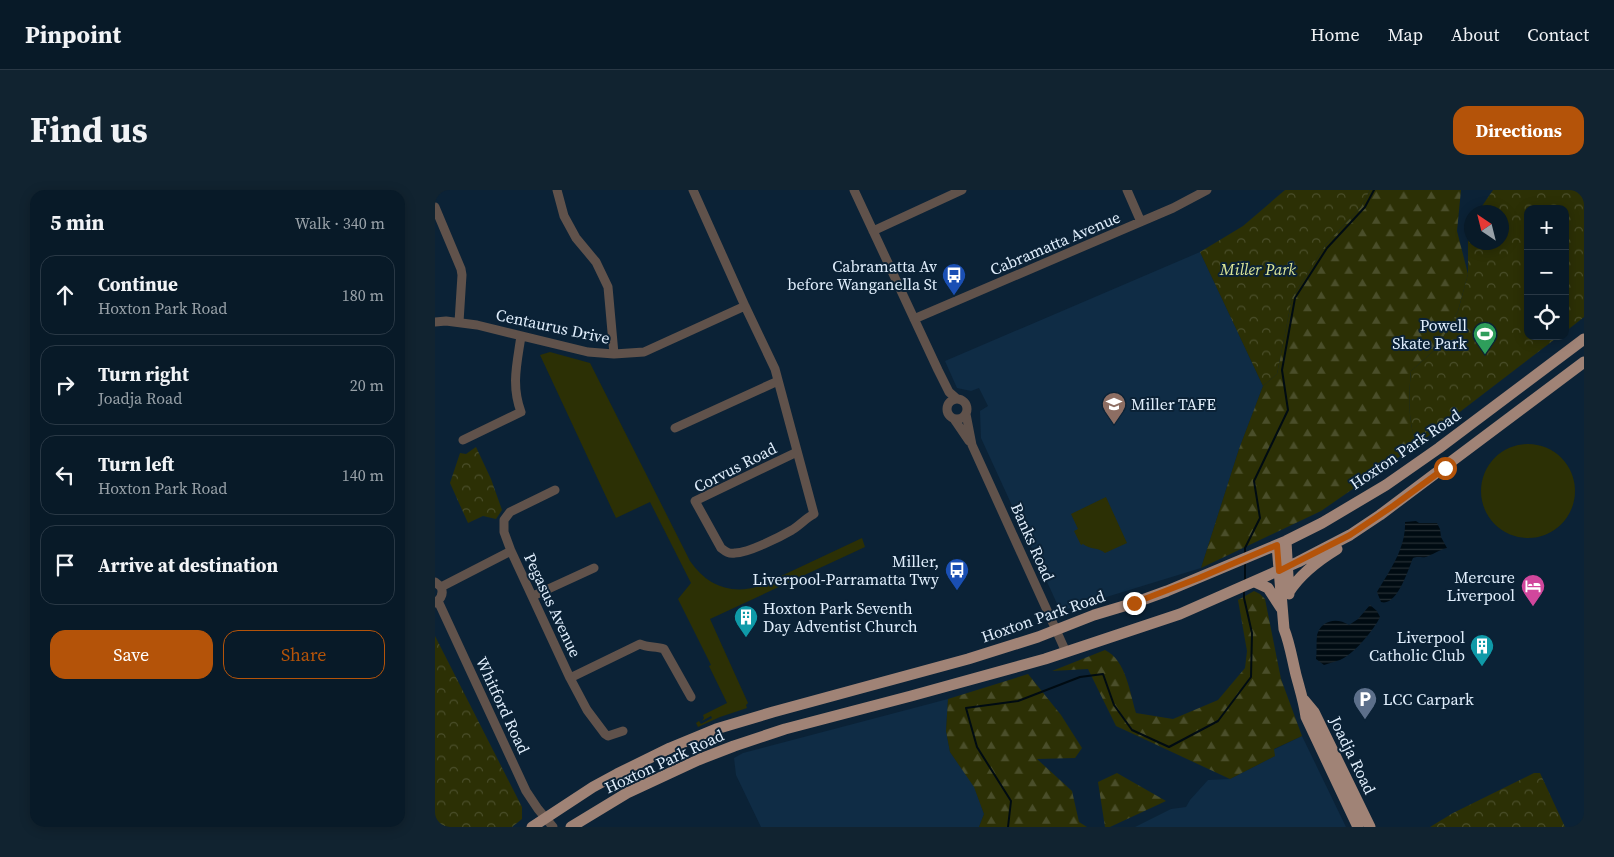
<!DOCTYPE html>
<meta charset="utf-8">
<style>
:root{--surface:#081a28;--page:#112330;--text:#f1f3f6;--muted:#98a1a8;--line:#293845;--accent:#b45309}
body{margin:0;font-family:"Source Serif 4",serif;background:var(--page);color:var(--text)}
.controls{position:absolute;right:15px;top:15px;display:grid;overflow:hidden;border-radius:10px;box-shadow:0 2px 12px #0003}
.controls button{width:45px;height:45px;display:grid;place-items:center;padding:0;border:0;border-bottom:1px solid var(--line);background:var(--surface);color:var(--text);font:25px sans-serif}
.compass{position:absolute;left:1029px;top:15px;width:45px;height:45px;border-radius:50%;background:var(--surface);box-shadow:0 2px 12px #0003;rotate:325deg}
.stop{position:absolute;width:15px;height:15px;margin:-11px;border:4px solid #b45309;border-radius:50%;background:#fff}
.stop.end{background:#b45309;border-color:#fff;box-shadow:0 1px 5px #0008}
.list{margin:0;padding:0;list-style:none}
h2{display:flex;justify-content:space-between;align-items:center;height:65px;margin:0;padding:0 20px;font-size:21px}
h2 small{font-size:16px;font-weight:400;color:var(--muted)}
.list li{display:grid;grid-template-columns:32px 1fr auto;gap:15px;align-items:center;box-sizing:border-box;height:80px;margin:0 10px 10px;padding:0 10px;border:1px solid var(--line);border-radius:15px}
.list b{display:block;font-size:19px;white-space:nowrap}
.list p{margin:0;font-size:16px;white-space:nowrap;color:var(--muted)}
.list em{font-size:16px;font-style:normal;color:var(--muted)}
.actions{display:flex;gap:10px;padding:15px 20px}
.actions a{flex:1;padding:11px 0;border:1px solid var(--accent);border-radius:15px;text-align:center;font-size:18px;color:var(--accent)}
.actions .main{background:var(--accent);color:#fff}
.icon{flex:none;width:28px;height:28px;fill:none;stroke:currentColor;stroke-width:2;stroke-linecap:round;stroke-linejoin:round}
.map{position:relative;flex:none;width:1149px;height:637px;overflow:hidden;border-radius:15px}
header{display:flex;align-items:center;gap:30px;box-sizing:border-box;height:70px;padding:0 25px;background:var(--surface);border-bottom:1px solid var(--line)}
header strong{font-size:24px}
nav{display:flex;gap:28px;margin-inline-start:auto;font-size:18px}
.intro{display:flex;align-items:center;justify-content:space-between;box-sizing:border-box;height:120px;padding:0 30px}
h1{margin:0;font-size:35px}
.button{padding:12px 22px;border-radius:15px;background:var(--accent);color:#fff;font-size:18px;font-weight:700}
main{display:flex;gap:30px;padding:0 30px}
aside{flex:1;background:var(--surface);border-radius:15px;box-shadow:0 2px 12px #0003}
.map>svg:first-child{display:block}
.built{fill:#0f2c45}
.grass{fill:#2c3005}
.forest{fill:url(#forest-firs)}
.park{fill:url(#park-crowns)}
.water{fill:url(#water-rules)}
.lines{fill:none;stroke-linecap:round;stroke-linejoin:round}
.stream{stroke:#000b12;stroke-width:2}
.minor{stroke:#60524b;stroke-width:9}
.major{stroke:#a08376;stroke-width:11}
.route{stroke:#b45309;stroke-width:6}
.labels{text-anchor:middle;stroke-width:4;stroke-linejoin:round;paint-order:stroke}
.street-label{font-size:16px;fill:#e0eefc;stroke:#0b2236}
.poi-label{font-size:16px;fill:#e0eefc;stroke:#0b2236;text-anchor:end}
.park-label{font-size:16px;font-style:italic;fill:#dde798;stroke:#0b2236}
</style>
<header>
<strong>Pinpoint</strong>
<nav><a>Home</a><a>Map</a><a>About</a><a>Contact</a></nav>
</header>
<div class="intro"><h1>Find us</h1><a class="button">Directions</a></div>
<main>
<aside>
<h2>5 min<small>Walk · 340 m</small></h2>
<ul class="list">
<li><svg class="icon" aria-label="ahead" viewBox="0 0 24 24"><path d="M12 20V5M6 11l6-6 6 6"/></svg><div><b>Continue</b><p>Hoxton Park Road</p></div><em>180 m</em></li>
<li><svg class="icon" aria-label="right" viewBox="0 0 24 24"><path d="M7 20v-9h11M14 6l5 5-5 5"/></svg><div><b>Turn right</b><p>Joadja Road</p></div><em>20 m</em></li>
<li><svg class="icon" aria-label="left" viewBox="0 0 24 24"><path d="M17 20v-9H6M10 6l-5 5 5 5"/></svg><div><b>Turn left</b><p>Hoxton Park Road</p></div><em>140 m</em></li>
<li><svg class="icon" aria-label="arrive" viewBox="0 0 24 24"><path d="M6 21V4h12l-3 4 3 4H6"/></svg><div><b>Arrive at destination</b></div></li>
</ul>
<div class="actions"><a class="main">Save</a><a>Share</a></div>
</aside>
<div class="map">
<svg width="1149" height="637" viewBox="0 0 1149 637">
<defs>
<pattern id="forest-firs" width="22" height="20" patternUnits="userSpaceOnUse" patternTransform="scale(1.25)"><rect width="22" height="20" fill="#2c3005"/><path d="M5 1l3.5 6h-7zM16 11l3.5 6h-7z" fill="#4a4e2a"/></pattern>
<pattern id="park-crowns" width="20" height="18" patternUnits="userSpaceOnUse" patternTransform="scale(1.25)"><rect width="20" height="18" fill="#2c3005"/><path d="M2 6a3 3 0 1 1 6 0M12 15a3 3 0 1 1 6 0" fill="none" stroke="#4a4e2a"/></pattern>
<pattern id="water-rules" width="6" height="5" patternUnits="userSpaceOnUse" patternTransform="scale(1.25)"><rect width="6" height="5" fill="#000b12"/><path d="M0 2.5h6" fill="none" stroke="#252f35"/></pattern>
</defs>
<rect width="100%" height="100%" fill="#0b2236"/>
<path class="built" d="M765,62L828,196L804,259L766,378L629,420L624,418L546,248L545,221L553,216L544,198L536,201L522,198L510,171Z
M513,509L511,541L515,562L539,596L549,624L544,637H326L301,585L299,568L308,563Z
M867,546L911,637H700L736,619L751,617L755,610L773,590L795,589L840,566L838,560Z"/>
<path class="grass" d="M115,162L155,173L255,371C272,396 296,405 325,396L427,348L430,357L275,429L313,513L311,515L312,518L285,527L263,537L261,533L264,531L266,534L277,528L276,526L267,531L269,528L268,525L292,513L274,476L276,475L243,409L256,393L215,312L181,328L105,165Z
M1046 301a47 47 0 1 1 94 0a47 47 0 1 1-94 0Z
M671,307L692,353L670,363C664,357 655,360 648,354L646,355L639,341L643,339L636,324Z"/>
<path class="forest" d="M935,0H1026L1022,41L1033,84L1023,121L1002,158L976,181C974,200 972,238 983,254L886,321L766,378L804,259L828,196L842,184L857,108L891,54L926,17Z
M819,401L825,404L830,409L846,489L867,546L839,559L840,566L795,589L681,536L653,479L617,481L670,460C691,470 695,503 701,523L738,529L783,510L810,478L812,461L803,410Z
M593,484L626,525L647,558L640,568L602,569L637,601L644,632L652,637H544L549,624L539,597L515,562L511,541L513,509Z
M682,583L731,611L675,637H670L663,592Z"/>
<path class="park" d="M850,0H935L926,17L891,54L857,108L842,184L828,196L765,62L808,36Z
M1058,0H1149V127L1130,142V19H1093V146H1124L983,254C972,238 974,200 976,181L1002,158L1023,121L1033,84V42L1036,36V52H1066V22H1043Z
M41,257L56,289L67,320L61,329L48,326L33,333L15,293L25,263L31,264Z
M0,446L87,617V629L77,637H0Z
M1099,583H1105L1130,637H995L1018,623Z"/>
<path class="water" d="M981,331L984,333H1002L1005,339L1006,347L1012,358C1006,359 995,366 991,367C986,368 983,366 978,368C973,380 962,417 946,412L942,402C955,380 971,358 970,332Z
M935,415L942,421L945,427C939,440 918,465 905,470C900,472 894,473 889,475L881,469C882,462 881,453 882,445C886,430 902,427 914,435L923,429Z"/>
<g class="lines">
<path class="stream" d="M810,363V358L825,328L819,291L853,220L847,180L860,108L892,58L930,17L939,0
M810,390V373
M573,637L576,611L542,557L531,518L583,511L645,487L668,484L679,515L697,540L734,557L783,531L816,487L817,443L809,408V400"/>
<path class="minor" d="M122,0L129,26L141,48L161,72L173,97L179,164
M258,0L310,116L340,179L379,324C371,328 365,335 357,340C345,347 313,363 300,363C294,364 291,362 286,358L260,311L362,262
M419,0L503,180L514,202L522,209
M692,0L706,32
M0,17L26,79L27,85L24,132
M438,41L527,0
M479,129L738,18L772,0
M0,132L11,131L42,135L153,162L179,164L209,162L310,116
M512 219a10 10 0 1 1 20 0a10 10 0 1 1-20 0Z
M531,224L537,255L631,462
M519,229L534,251
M240,238L343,191
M28,250L86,222C76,195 82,174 86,146
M120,300L75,322L69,330V342L76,361L135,488L152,520L170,544L173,546L188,541
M0,392L6,397C9,404 6,409 0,413
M6,397L76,361
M98,406L159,378
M3,411L91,601L103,619L118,637
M135,488L205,454C213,458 221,456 229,459L256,507"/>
<path class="major" d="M851,351L854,404
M842,355L849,439C855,454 857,469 861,485C865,500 869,512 871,527L923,637
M820,392L833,398L846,418
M854,402C866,383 884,370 902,359
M869,510L879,522L935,637
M97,637L158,597L182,584L235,558L281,539L338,522L533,469L603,447L659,425L699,413L732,401L851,351L887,333L951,295L1004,258L1149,149
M136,637L192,603L263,570L299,556L350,539L476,506L610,469L745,424L863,372L915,345L945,325L1149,172"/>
</g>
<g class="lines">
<path class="route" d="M699,413L764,388L842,355L844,381L915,345L958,316L1010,278"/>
</g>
<defs>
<g id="bus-pin" transform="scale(1.25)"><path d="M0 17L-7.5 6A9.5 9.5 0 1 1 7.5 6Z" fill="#1a4fb4" stroke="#0b2236"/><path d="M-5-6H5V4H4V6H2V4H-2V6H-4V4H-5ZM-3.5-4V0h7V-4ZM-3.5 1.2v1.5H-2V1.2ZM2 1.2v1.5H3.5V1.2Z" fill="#fff"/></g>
<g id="stadium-pin" transform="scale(1.25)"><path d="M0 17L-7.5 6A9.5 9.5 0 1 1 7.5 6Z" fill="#2e9e5b" stroke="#0b2236"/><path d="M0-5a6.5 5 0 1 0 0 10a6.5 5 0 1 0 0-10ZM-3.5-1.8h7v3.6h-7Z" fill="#fff"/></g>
<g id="university-pin" transform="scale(1.25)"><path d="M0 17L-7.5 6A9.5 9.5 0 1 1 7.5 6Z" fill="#8d6e63" stroke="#0b2236"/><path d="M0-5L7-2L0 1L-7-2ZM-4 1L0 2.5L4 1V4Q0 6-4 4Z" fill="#fff"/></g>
<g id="hotel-pin" transform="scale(1.25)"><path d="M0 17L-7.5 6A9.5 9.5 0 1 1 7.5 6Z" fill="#d1479c" stroke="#0b2236"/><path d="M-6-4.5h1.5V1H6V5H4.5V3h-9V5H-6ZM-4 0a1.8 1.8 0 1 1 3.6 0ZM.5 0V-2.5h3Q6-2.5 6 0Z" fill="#fff"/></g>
<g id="building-pin" transform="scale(1.25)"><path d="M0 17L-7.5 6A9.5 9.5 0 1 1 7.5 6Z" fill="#0f9aa8" stroke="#0b2236"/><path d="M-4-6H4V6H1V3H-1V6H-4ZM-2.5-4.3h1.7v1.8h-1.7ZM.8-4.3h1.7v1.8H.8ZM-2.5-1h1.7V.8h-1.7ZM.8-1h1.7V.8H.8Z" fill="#fff"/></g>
<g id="parking-pin" transform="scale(1.25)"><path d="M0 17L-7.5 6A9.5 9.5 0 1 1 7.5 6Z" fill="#5c6f8a" stroke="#0b2236"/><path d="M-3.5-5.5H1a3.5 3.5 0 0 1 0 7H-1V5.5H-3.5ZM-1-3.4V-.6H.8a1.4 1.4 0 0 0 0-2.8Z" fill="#fff"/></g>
</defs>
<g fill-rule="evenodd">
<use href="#bus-pin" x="519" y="85"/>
<use href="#stadium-pin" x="1050" y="144"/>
<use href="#university-pin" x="679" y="214"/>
<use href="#bus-pin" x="522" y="380"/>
<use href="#hotel-pin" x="1098" y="396"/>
<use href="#building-pin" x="311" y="427"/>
<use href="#building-pin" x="1047" y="456"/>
<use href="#parking-pin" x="930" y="509"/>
</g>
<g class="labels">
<g class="street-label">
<text transform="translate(620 53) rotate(-23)" y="6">Cabramatta Avenue</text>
<text transform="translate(118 136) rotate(12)" y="6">Centaurus Drive</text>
<text transform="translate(970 259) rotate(-34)" y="6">Hoxton Park Road</text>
<text transform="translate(300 277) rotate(-27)" y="6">Corvus Road</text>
<text transform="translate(598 352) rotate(66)" y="6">Banks Road</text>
<text transform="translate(118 415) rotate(65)" y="6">Pegasus Avenue</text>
<text transform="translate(608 426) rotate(-19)" y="6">Hoxton Park Road</text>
<text transform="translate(68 515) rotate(65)" y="6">Whitford Road</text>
<text transform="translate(918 565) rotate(64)" y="6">Joadja Road</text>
<text transform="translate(229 571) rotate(-25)" y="6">Hoxton Park Road</text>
</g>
<g class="poi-label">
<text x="502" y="82">Cabramatta Av<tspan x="502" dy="18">before Wanganella St</tspan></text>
<text x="1032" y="141">Powell<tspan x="1032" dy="18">Skate Park</tspan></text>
<text x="696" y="220" text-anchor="start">Miller TAFE</text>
<text x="504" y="377">Miller,<tspan x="504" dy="18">Liverpool-Parramatta Twy</tspan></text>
<text x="1080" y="393">Mercure<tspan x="1080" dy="18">Liverpool</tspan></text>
<text x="328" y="424" text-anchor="start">Hoxton Park Seventh<tspan x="328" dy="18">Day Adventist Church</tspan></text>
<text x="1030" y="453">Liverpool<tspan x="1030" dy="18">Catholic Club</tspan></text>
<text x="948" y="515" text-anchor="start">LCC Carpark</text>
</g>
<g class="park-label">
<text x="823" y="85">Miller Park</text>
</g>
</g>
</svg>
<div class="controls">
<button>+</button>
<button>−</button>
<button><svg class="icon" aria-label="locate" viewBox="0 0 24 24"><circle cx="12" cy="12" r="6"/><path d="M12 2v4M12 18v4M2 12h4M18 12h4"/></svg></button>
</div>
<svg class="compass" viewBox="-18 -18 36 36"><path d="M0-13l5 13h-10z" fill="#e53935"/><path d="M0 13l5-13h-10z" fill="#98a1a8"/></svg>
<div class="stop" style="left:1010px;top:278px"></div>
<div class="stop end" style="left:699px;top:413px"></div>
</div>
</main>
